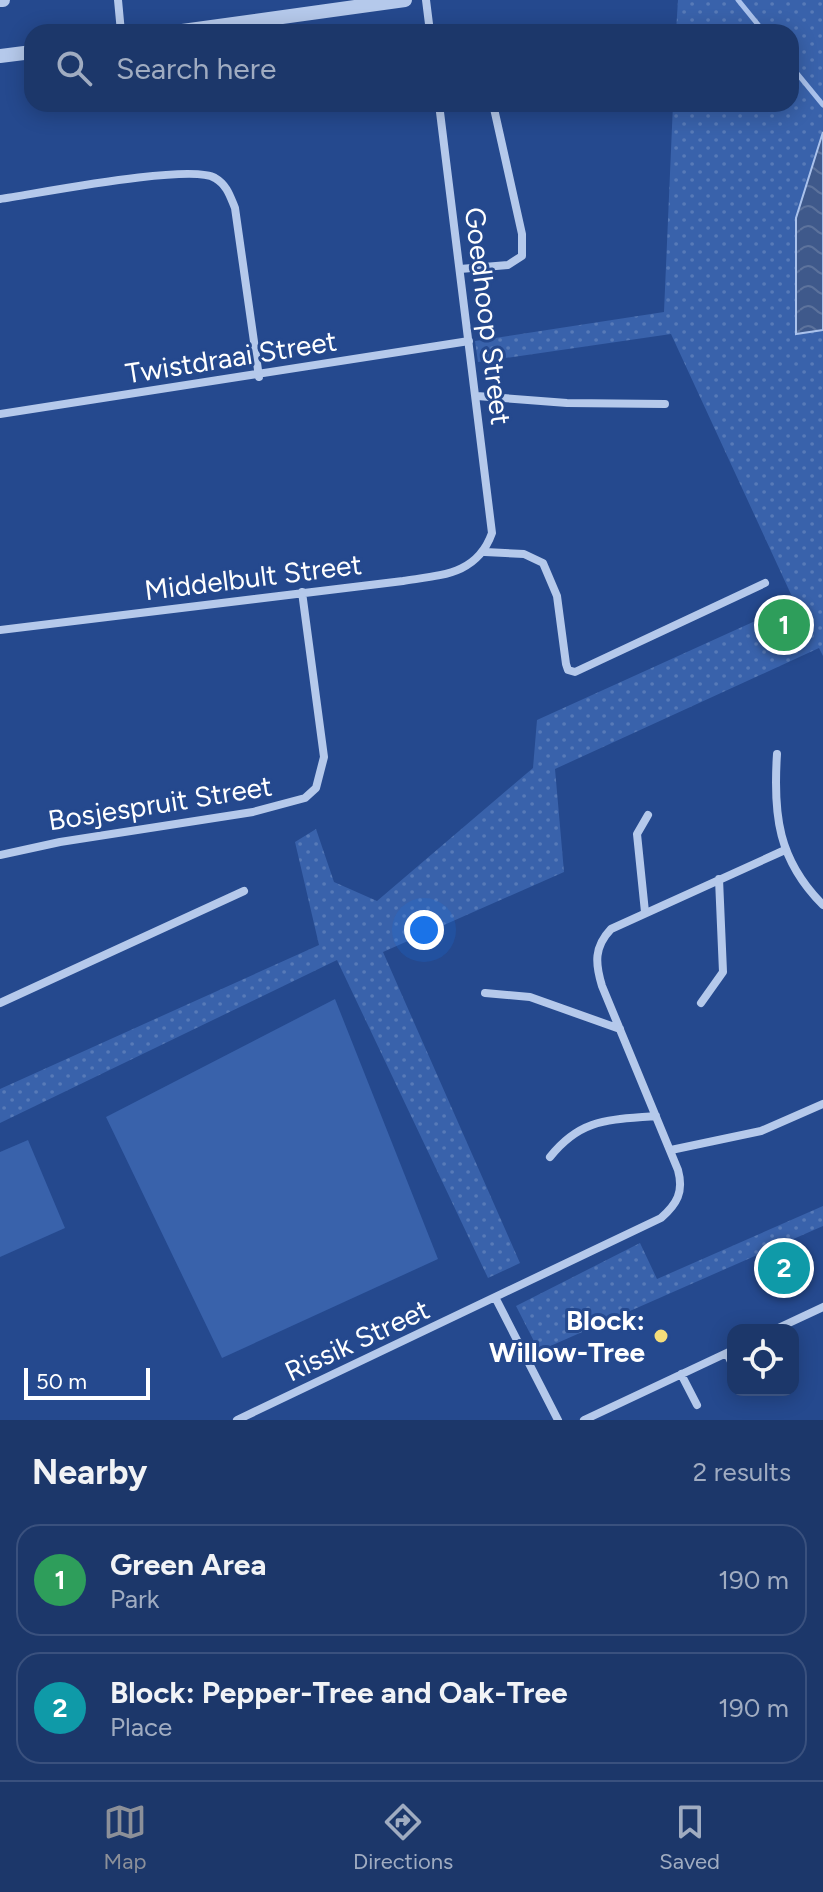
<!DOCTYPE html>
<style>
:root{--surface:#1c376a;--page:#294272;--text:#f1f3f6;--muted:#a0acc1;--line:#3a517e;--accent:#8c9099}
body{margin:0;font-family:Figtree,sans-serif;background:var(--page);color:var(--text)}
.controls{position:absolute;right:24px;bottom:24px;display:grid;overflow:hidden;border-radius:16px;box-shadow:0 4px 20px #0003}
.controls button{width:72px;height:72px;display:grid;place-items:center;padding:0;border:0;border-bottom:2px solid var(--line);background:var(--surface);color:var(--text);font:40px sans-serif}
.scale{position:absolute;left:24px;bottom:20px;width:126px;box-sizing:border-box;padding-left:8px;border:4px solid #fff;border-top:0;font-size:22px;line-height:28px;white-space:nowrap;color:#fff;-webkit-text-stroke:6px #25498e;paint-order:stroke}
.you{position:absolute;left:424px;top:930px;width:28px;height:28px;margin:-20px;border:6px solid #fff;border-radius:50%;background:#1a73e8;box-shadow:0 0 0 12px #1a73e833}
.badge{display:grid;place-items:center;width:52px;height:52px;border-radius:50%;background:var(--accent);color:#fff;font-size:26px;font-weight:700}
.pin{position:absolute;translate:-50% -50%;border:4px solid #fff;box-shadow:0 2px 8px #0006}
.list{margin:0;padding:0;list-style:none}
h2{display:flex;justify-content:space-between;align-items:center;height:104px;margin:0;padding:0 32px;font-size:34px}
h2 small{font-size:26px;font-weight:400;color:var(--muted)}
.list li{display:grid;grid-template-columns:52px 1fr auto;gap:24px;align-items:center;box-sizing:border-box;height:112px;margin:0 16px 16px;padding:0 16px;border:2px solid var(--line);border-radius:24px}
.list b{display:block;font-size:30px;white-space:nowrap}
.list p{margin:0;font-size:26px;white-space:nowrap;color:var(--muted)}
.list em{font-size:26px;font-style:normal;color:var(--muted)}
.icon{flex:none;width:44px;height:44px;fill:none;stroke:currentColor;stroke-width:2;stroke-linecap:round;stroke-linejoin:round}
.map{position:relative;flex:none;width:823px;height:1420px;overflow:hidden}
.search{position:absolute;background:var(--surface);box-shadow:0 4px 20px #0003;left:24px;right:24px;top:24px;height:88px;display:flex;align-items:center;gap:20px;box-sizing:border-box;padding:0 28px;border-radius:24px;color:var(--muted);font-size:30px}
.sheet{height:360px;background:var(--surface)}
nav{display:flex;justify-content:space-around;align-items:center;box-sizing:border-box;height:112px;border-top:2px solid var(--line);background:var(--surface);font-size:22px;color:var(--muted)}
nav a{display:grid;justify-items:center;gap:4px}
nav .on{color:var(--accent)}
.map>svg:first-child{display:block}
.park{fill:url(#park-dots)}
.pitch{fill:#3962ab}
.water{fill:url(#water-waves);stroke:#aac2ec;stroke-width:2}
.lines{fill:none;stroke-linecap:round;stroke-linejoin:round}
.stream{stroke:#aac2ec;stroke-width:5}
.minor{stroke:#b5c9eb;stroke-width:8}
.tertiary{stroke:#b5c9eb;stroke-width:14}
.poi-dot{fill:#f5dd7a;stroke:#25498e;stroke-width:3}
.labels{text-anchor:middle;stroke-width:6;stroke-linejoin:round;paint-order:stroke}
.street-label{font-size:28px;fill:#fff;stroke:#25498e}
.poi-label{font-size:28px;font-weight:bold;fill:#fff;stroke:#25498e;text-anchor:end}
</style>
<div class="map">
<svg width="823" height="1420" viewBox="0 0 823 1420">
<defs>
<pattern id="park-dots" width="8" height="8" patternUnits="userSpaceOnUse" patternTransform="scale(2)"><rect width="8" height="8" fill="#3962ab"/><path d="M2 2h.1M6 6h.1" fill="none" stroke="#577ab8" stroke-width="1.8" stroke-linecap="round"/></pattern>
<pattern id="water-waves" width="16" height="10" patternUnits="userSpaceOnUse" patternTransform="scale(2)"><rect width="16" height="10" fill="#3f598b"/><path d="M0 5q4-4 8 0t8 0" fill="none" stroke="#5c729c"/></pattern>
</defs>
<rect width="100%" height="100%" fill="#25498e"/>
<path class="park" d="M678,0H823V656L819,648L555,769L564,872L383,952L520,1263L488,1278L337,960L0,1123V1089L319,945L295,842L316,829L334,882L377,901L533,768L537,720L795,603L671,334L478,362L475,341L664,312L673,104H791V32H676Z
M823,1206V1226L539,1351L516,1306L640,1243L657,1279Z"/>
<path class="pitch" d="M335,999L438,1259L222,1358L106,1117Z
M28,1140L65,1228L0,1257V1152Z"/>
<path class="water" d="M823,132V330L796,334V218Z"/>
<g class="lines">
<path class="stream" d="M738,0L764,32
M791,66L823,105"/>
<path class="minor" d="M118,0L121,32
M426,0L430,32
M0,199C36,194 191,163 215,178C227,185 230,196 235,208L259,377
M460,269L508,265L522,256V234L493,104
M477,396L567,403L665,404
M0,414L469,341
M485,552L524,554L543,563L557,596L566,664L568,670L575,672L765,583
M0,630L403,581C441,575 477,575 492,533L439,104
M777,754C773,815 778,860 823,905
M0,855L60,842L253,812L305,798L316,788L324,757L302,592
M645,912L637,834L648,815
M485,993L530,997L620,1029
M0,1003L244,891
M701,1003L723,972L719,879
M671,1150L761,1131L823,1104
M550,1157C581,1118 609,1120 656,1116
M496,1299L558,1420
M774,1330L823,1307
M727,1353L733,1366
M681,1374L697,1405
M237,1420L661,1218C677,1204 684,1192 678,1170L602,986C595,963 594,947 611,929L785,850
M584,1420L733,1350"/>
<path class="tertiary" d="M0,0H3
M175,32L405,0
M0,56L32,52"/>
</g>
<circle class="poi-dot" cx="661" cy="1336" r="8"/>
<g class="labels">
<g class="street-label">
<text transform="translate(488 316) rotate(83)" y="10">Goedhoop Street</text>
<text transform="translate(231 357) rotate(-9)" y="10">Twistdraai Street</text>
<text transform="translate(253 577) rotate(-7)" y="10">Middelbult Street</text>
<text transform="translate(160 803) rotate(-9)" y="10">Bosjespruit Street</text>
<text transform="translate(357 1340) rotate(-25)" y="10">Rissik Street</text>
</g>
<g class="poi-label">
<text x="645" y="1330">Block:<tspan x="645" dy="32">Willow-Tree</tspan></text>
</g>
</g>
</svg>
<div class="controls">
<button><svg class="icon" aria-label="locate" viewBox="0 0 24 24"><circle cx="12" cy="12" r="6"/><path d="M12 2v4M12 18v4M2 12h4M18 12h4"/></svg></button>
</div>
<div class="scale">50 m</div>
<div class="you"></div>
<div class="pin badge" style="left:784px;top:625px;background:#2e9e5b">1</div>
<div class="pin badge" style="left:784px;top:1268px;background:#0f9aa8">2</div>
<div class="search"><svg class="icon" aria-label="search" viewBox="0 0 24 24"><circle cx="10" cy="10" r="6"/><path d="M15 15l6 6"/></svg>Search here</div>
</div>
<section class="sheet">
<h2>Nearby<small>2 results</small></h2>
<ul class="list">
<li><span class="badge" style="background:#2e9e5b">1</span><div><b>Green Area</b><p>Park</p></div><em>190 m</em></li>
<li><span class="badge" style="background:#0f9aa8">2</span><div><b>Block: Pepper-Tree and Oak-Tree</b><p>Place</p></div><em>190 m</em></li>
</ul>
</section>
<nav>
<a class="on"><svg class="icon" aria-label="map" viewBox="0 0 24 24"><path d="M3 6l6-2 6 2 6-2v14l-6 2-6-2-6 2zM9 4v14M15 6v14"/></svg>Map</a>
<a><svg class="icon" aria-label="directions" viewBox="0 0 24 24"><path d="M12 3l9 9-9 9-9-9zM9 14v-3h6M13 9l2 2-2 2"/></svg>Directions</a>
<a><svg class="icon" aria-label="saved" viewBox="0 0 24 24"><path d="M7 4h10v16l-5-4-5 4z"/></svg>Saved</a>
</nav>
